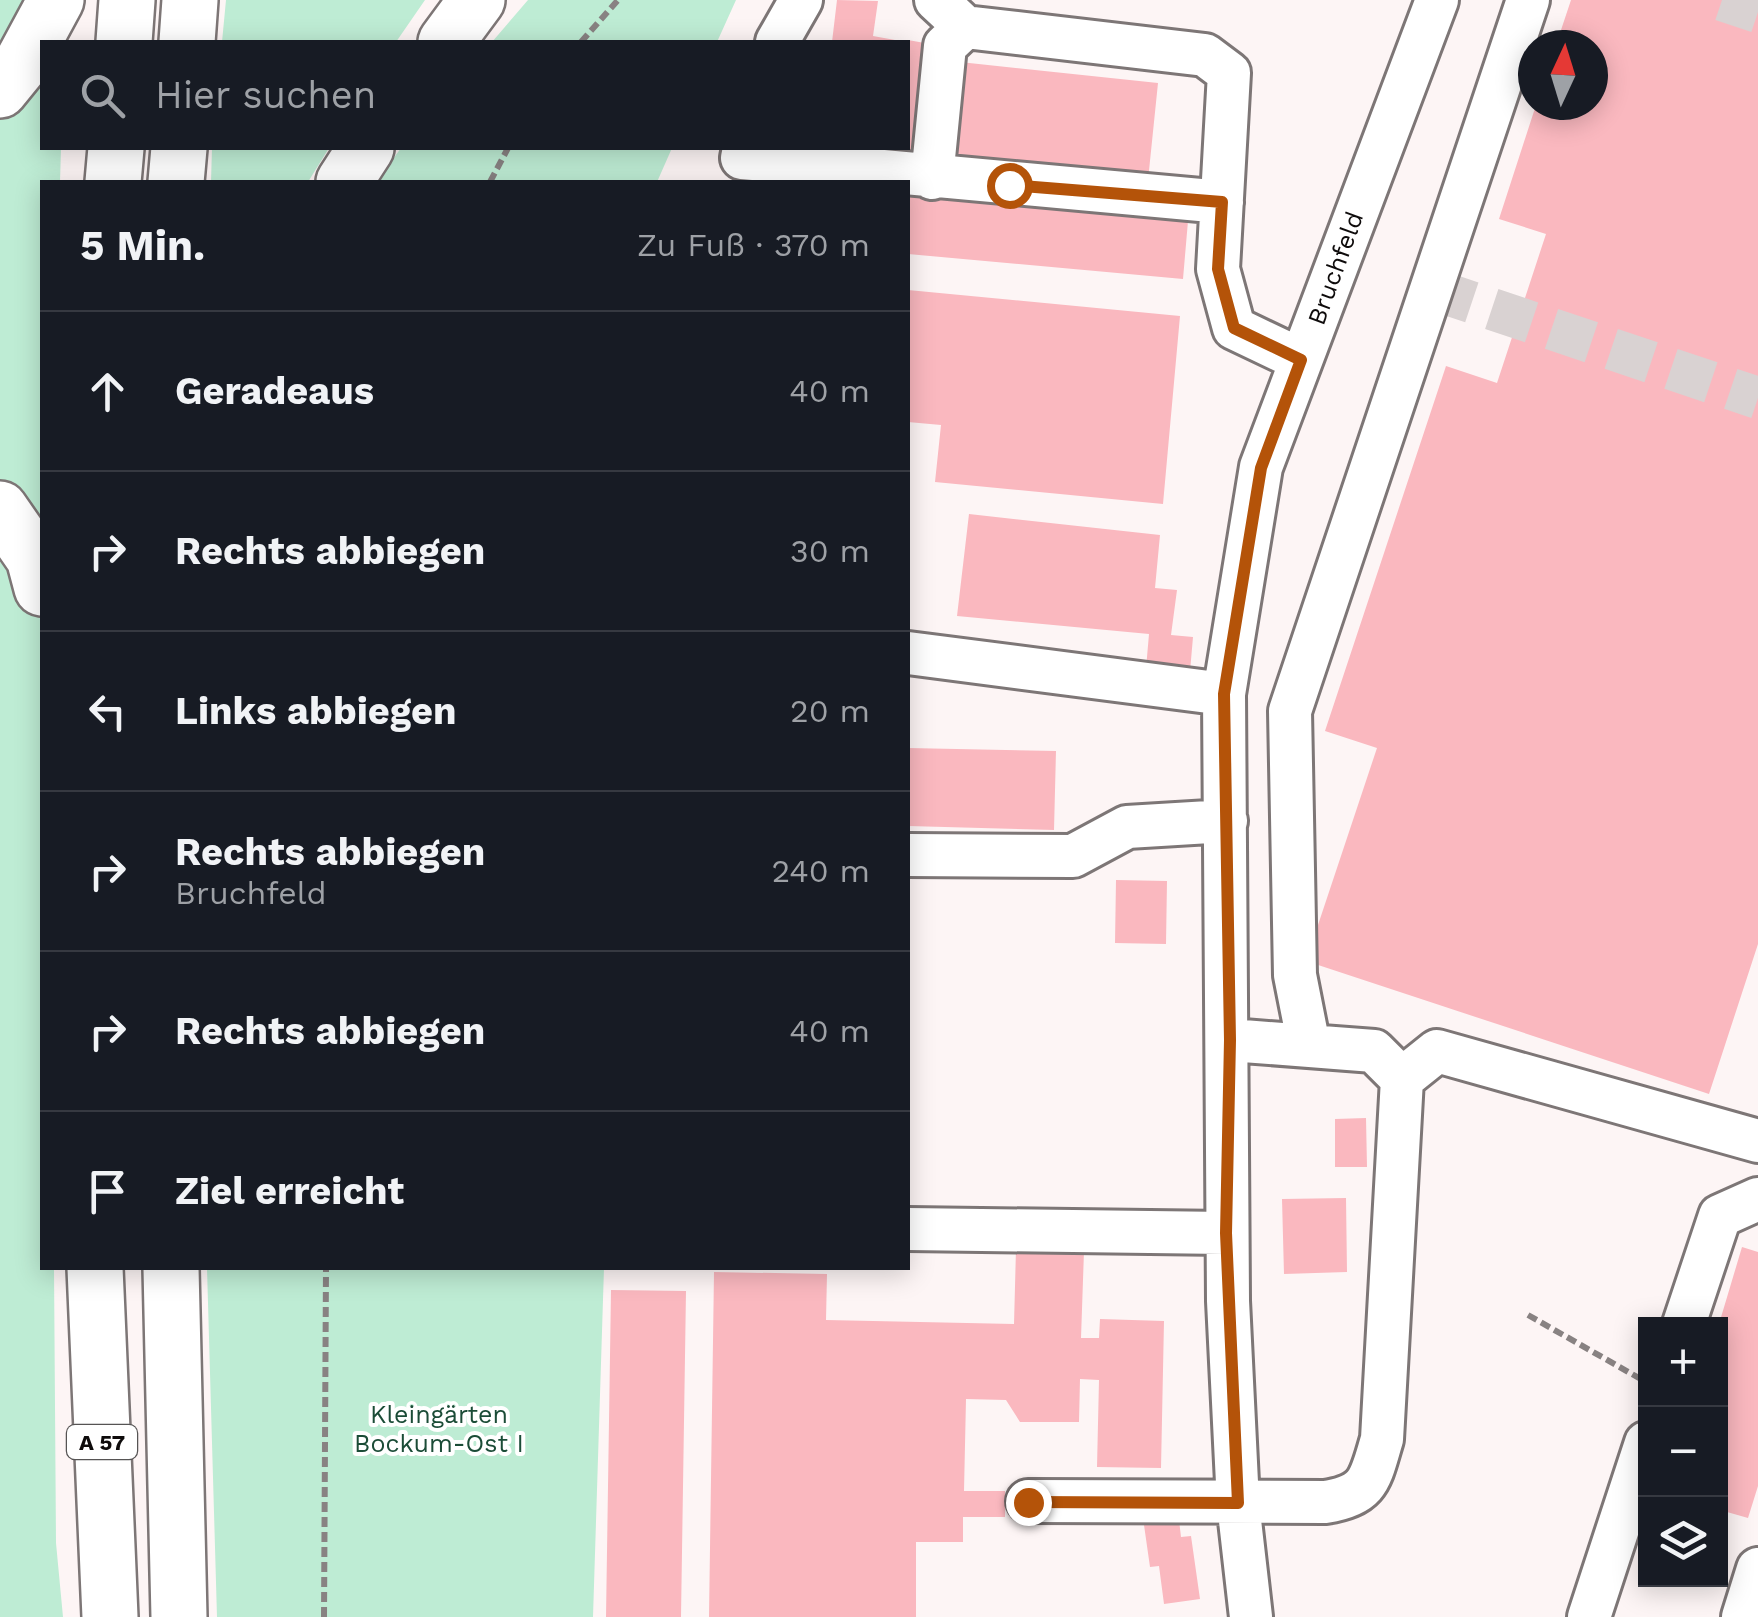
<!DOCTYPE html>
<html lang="de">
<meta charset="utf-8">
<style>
:root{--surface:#171b24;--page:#242831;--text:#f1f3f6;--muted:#9ea1a6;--line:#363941}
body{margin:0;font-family:"Work Sans",sans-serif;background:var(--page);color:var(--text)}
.controls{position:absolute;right:30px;bottom:30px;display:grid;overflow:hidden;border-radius:0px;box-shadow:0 5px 25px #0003}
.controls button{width:90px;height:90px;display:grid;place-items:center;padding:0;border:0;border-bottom:2px solid var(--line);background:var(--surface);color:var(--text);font:50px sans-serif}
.compass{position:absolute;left:1518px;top:30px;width:90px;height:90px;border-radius:50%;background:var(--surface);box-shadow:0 5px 25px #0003;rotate:4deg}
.stop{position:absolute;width:30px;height:30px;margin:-22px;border:8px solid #b45309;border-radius:50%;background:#fff}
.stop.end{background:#b45309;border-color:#fff;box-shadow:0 2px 10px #0008}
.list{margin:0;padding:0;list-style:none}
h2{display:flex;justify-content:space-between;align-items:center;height:130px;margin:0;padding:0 40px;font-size:42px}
h2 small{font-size:32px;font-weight:400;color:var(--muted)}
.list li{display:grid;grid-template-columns:65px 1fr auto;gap:30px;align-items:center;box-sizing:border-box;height:160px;padding:0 40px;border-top:2px solid var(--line)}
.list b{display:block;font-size:38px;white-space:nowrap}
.list p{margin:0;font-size:32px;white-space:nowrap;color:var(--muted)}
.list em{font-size:32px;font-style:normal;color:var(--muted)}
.icon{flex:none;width:55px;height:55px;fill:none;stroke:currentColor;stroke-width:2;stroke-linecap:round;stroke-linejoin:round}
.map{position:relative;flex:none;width:1758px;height:1617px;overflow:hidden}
.search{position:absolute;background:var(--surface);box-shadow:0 5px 25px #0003;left:40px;top:40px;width:870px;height:110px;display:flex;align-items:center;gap:25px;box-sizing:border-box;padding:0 35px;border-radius:0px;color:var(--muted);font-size:38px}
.panel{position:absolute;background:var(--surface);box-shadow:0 5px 25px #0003;left:40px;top:180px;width:870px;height:1090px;border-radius:0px}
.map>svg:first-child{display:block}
.green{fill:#beecd4}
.building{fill:#fab8bf}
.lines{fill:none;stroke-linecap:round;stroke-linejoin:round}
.minor-tunnel{stroke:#d9d2d2;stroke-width:42;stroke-dasharray:42 21;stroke-linecap:butt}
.minor-casing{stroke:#7d7676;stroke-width:48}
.highway-casing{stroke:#7d7676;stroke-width:60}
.path{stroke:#888282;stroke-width:6;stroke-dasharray:10 5;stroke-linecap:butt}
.minor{stroke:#fff;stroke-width:42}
.highway{stroke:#fff;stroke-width:55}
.route{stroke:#b45309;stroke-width:12}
.labels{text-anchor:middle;stroke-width:8;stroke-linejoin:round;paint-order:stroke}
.shield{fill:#fff;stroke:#565454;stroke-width:2.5}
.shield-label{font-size:22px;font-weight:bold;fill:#0e0b0b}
.street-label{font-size:25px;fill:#0e0b0b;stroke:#fff}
.park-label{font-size:25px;fill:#1b4c37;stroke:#fff}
</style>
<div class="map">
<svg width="1758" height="1617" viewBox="0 0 1758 1617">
<rect width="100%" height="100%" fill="#fdf5f5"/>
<path class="green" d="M0,0H66L65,42H42V148H61L60,182H42V1268H54L56,1543L63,1617H0Z
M226,0H425L396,42H222Z
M528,0H736L717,42H492Z
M212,148H329L308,182H211Z
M401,148H672L657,182H376Z
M207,1268H604L593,1617H217Z"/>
<path class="building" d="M837,0L878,1L873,36L906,42H832Z
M1571,0H1758V944L1709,1094L1306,961L1377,748L1325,731L1446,366L1497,383L1546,234L1499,219L1536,105H1593V45H1556Z
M908,40L930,44L914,165L818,148H908Z
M960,62L1158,83L1147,190L949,169Z
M908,196L1188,221L1183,279L908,254Z
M908,290L1180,316L1163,504L935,482L941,425L908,422Z
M969,514L1160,535L1155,588L1177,590L1171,635L1193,637L1189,683L1145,680L1149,634L957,616Z
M908,748L1056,751L1054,830L908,826Z
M1116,880L1167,881L1166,944L1115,943Z
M1366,1118L1367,1167H1335V1119Z
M1346,1198L1347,1272L1284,1274L1282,1199Z
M1742,1247L1758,1252V1486L1748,1518L1720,1510L1719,1324Z
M1016,1249L1084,1251L1081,1338H1099L1100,1319L1164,1321L1161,1468L1097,1467L1099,1380L1080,1379L1079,1422H1020L1006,1400L966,1399L964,1491H1005V1517H963V1542H916V1617H709L714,1272L827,1274L826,1320L1014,1324Z
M611,1290L686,1291L681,1617H606Z
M1179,1520L1181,1537L1191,1536L1200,1599L1164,1604L1159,1566L1150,1567L1144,1525Z"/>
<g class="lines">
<path class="minor-tunnel" d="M1722,0L1758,12
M1432,289L1758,398"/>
<g class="minor-casing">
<path id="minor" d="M936,0L965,27L1205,55L1229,73L1218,269L1234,328L1301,360
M777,42L801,0
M744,148L742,158L1222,202
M932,178L945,46L965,27
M908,653L1224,694
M908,855L1073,856L1127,827L1226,821
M1309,1046L1295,975L1290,711L1528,0
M1402,1079L1437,1051L1758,1141
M908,1229L1226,1233
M1684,1324L1720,1216L1758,1199
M1028,1501L1325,1502C1370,1495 1370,1479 1382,1439L1402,1079L1374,1051L1230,1040
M1251,1617L1238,1503L1228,1301L1224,694L1261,467L1437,0
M1589,1617L1646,1443
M1743,1617L1758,1569"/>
</g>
<g class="highway-casing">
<path id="highway" d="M124,42L127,0
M187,42L190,0
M446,42L477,0
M0,90L22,63L56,0
M113,182L116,148
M176,182L179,148
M344,182L366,148
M0,509L34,558L42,588
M95,1268L110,1617
M171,1268L179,1617"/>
</g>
<path class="path" d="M581,42L618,0
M490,182L508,148
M1528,1315L1646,1382
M324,1617L326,1268"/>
<use href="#minor" class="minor"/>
<use href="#highway" class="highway"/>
</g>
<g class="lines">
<path class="route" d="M1009,185L1222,202L1218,269L1234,328L1301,360L1261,468L1224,694L1230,1040L1226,1233L1238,1503L1028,1502"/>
</g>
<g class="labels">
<rect class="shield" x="67" y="1425" width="70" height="34" rx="8"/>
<g class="shield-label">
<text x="102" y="1450">A 57</text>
</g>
<g class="street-label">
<text transform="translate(1335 268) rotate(-70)" y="9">Bruchfeld</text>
</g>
<g class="park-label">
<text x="439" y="1423">Kleingärten<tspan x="439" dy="29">Bockum-Ost I</tspan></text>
</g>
</g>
</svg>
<div class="controls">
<button>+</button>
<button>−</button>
<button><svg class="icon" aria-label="layers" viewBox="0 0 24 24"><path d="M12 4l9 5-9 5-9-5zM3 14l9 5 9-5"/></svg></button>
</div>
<svg class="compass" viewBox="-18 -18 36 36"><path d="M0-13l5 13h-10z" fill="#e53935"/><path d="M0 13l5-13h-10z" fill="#9ea1a6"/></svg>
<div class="stop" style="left:1009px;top:185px"></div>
<div class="stop end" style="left:1028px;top:1502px"></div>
<div class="search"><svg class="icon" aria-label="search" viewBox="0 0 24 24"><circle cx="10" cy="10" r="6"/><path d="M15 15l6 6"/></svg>Hier suchen</div>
<section class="panel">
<h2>5 Min.<small>Zu Fuß · 370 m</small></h2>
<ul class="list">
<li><svg class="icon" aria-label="ahead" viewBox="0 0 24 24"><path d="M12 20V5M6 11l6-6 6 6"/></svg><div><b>Geradeaus</b></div><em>40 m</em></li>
<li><svg class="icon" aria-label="right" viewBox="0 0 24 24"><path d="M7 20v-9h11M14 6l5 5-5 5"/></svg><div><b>Rechts abbiegen</b></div><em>30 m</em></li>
<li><svg class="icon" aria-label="left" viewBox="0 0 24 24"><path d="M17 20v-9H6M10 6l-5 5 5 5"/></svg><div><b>Links abbiegen</b></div><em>20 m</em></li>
<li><svg class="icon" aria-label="right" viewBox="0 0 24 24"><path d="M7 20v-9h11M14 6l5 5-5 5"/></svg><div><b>Rechts abbiegen</b><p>Bruchfeld</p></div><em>240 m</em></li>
<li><svg class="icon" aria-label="right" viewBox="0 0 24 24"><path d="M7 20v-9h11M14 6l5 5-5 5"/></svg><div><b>Rechts abbiegen</b></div><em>40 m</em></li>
<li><svg class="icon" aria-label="arrive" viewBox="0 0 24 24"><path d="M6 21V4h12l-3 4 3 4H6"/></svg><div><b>Ziel erreicht</b></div></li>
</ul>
</section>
</div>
